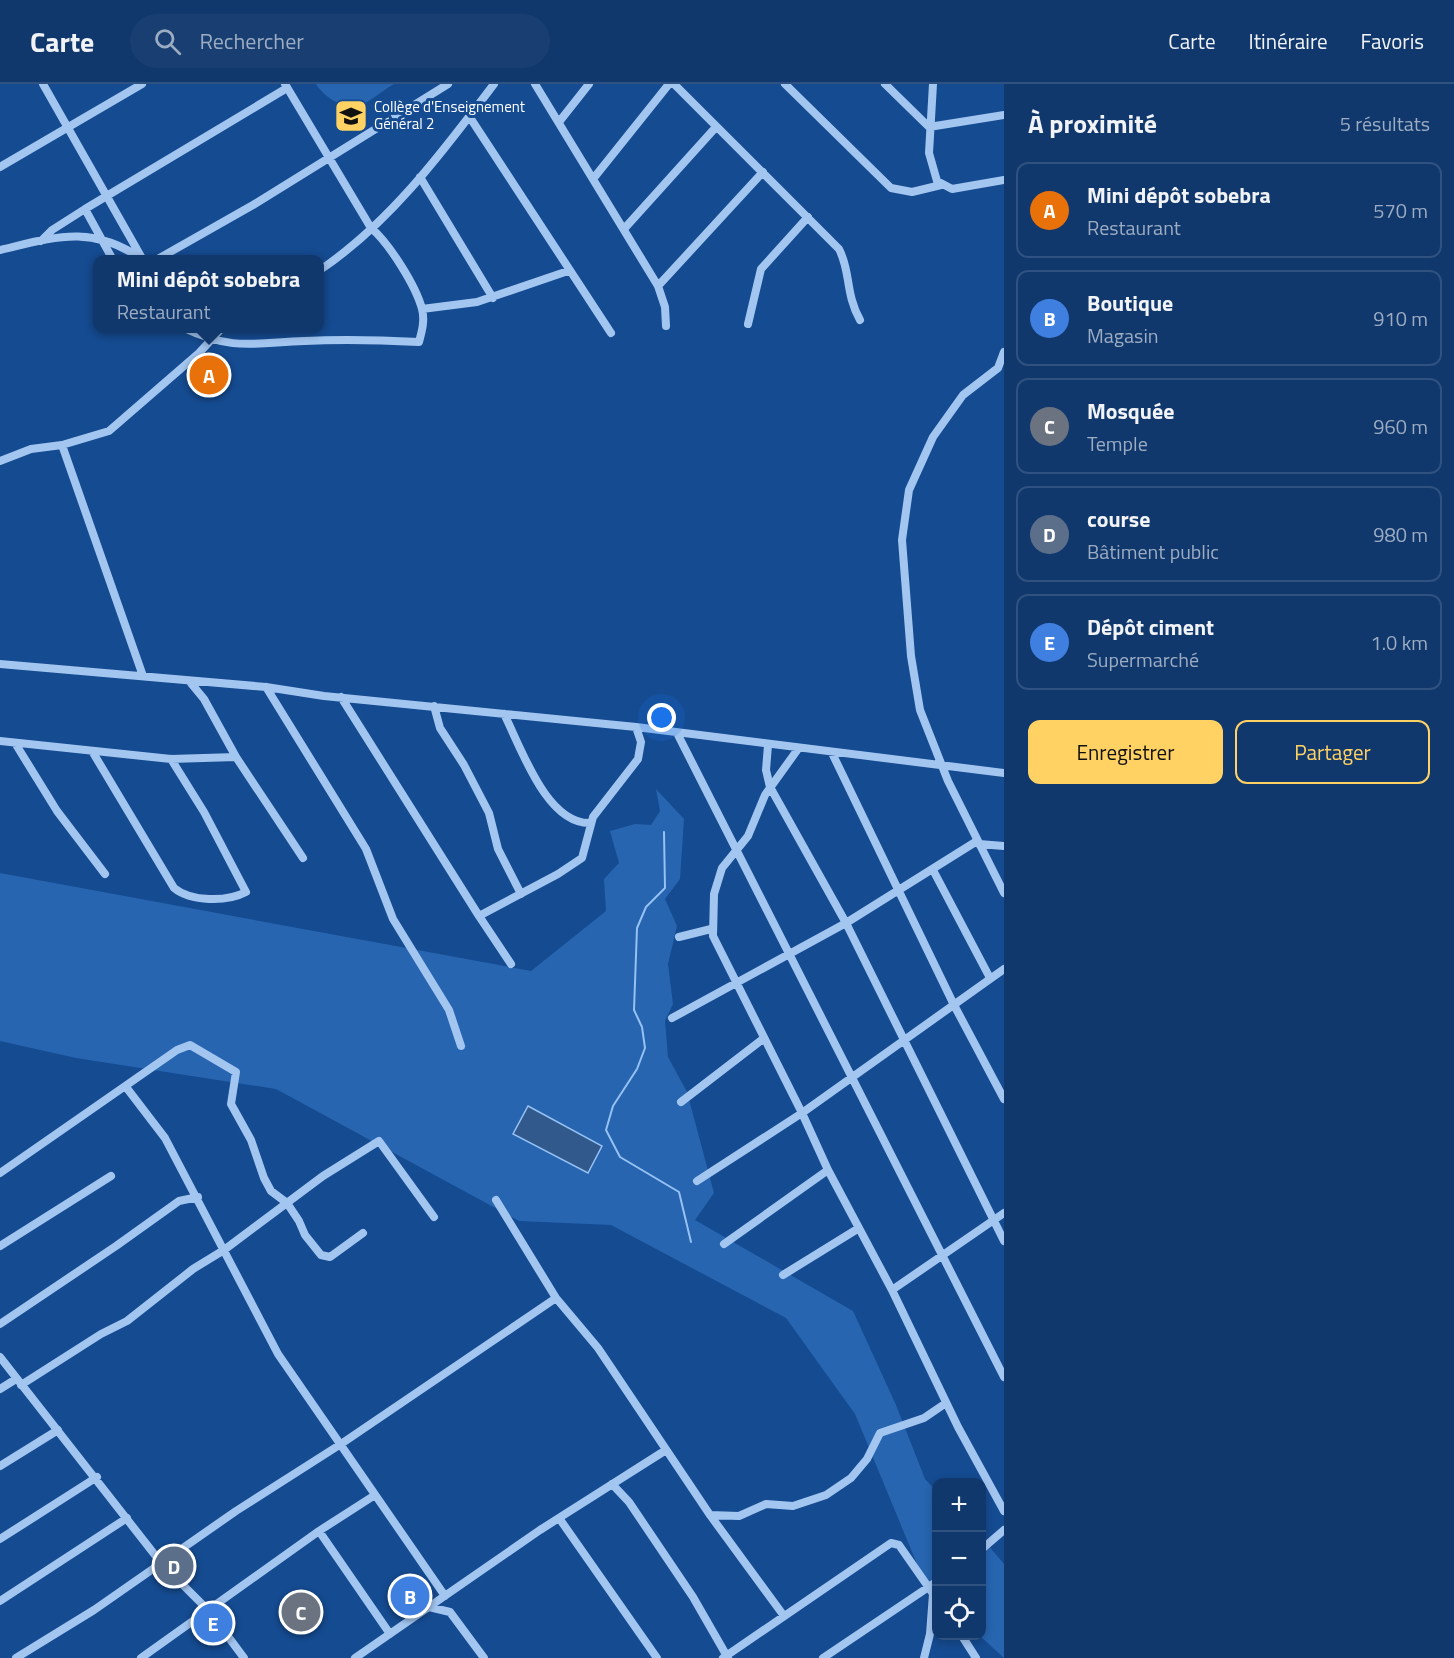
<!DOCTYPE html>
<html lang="fr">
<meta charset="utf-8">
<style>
:root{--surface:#10386d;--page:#193f72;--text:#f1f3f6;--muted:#9cacc2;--line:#305280;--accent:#ffd263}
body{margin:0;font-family:"Titillium Web",sans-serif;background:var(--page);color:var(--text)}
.controls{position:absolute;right:18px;bottom:18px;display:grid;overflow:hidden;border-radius:12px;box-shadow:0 3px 9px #0003}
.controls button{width:54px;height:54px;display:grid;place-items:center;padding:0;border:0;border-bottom:2px solid var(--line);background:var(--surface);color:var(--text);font:30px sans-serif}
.you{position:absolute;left:662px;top:634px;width:21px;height:21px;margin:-15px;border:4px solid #fff;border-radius:50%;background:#1a73e8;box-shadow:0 0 0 9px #1a73e833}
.badge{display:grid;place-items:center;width:39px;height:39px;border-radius:50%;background:var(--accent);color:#fff;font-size:20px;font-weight:700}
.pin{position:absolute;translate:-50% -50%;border:3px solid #fff;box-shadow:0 2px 6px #0006}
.popup{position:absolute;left:93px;top:171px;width:231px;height:78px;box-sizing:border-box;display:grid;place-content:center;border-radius:12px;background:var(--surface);filter:drop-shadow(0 2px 4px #0005);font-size:20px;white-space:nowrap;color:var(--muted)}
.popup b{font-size:22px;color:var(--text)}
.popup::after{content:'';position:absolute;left:50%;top:100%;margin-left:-12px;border:12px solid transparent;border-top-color:var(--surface)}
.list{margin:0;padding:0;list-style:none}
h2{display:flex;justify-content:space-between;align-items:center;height:78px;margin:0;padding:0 24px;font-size:26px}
h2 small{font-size:20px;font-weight:400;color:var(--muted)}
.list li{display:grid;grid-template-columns:39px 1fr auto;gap:18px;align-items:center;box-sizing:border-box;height:96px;margin:0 12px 12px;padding:0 12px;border:2px solid var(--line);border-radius:12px}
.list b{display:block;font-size:22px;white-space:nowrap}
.list p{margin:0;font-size:20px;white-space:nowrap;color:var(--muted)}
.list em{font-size:20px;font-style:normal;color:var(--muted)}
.actions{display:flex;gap:12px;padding:18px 24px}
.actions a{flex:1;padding:14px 0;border:2px solid var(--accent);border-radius:12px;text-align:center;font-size:21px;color:var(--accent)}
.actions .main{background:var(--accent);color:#111}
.icon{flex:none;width:33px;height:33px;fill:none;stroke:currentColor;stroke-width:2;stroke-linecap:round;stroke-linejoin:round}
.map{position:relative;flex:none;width:1004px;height:1574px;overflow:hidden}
header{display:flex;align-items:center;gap:36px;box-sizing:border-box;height:84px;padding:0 30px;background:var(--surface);border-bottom:2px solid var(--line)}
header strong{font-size:28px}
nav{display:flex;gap:33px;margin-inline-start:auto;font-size:21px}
.search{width:420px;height:54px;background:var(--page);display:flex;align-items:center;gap:15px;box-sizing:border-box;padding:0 21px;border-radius:33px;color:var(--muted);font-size:22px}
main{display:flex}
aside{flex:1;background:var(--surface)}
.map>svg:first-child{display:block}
.green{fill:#2765b0}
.water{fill:#31598c;stroke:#95c1f4;stroke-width:1.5}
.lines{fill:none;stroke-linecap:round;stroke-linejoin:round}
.stream{stroke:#95c1f4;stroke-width:2}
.minor{stroke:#a3c6f1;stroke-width:8}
.labels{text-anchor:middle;stroke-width:6;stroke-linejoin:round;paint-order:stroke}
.poi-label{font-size:15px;fill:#fff;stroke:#154b91;text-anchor:start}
</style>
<header>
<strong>Carte</strong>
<div class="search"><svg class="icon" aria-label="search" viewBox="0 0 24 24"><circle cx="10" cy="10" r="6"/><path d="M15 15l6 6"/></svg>Rechercher</div>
<nav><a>Carte</a><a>Itinéraire</a><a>Favoris</a></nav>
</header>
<main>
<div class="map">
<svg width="1004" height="1574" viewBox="0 0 1004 1574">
<rect width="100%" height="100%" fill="#154b91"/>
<path class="green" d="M316,0H394C383,6 368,20 357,22C342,25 323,12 316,0Z
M656,705L684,735L680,795L665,815L677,842L668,880L673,920L665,937L668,973L687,1008L714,1109L695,1136L853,1227L896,1321L925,1395L936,1407V1507L922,1492L855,1330L786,1234L611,1141L519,1137L276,1005L76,974L0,957V789L531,887L606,827L604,795L619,779L610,747L635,740L651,741L660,727Z
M982,1454L1004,1480V1574L980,1552Z"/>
<path class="water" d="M528,1022L602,1062L588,1089L513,1050Z"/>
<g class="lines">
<path class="stream" d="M664,748L665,804L646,823L637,844L634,926L642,943L645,964L637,985L613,1022L606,1046L620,1073L679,1108L691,1158"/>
<path class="minor" d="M43,0L143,176
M535,0L658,202L665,223L666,242
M674,0L839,165C851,188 845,209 860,236
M785,0L891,104L912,108L941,101
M885,0L929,43L1004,31
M933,0L929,69L937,97L952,105L1004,96
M469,32L611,249
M559,38L589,0
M0,83L142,0
M420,93L493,214
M593,95L669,0
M624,145L716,43
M41,157L52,146L85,125
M0,166C55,153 91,140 142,175
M113,176L85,125L287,4
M156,176L253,121L448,0
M320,186C390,139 444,66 494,0
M658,202L763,88
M422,225L477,218L568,187
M748,240L761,185L808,133
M184,244C232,267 254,259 304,257C343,255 381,256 419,258C422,247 425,236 422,225C416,202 389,159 371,144L285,0
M1004,268L998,284L963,311L933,353L909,406L902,456L911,572L920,626L948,697L1004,809
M62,361L143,592
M0,377L31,365L62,361L109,347L199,269L222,244
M0,580L266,603L324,612L636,643L1004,689
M190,598L204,615L236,673L303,774
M266,603L366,765L393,835L449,926L461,962
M341,613L479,832L558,790L582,774L593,733L638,675L641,658L636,643
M434,622L440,644L464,681L489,729L498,765L521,810
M504,630C521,663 546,740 590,739
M677,649L1004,1293
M0,657L171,675L236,673
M15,659L57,727L105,790
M768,661L766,686L770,703L846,839L1004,1157
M798,665L765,711L748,752L722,784L714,810L713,852L802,1029L828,1086L892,1206L958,1343L1004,1427
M92,667L174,804C191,818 227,818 246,808L204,728L171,675
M832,669L954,921L1004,1015
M979,760L1004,762
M933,786L990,894
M479,832L511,880
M679,853L711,845
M672,934L846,839L977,757
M126,1003L165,1054L278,1270L445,1512
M681,1018L763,955
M0,1089L177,966L190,961L236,988L231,1020L251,1056L264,1094L271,1107L287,1119L299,1137L305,1151L321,1171L330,1173L363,1149
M697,1097L802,1029L1004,885
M496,1116L556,1214
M724,1160L828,1086
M0,1162L111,1092
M783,1191L859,1144
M892,1206L1004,1129
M0,1240L116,1162L179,1117L198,1113
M0,1273L162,1480L209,1527L244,1574
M21,1301L101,1250L127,1237L193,1185L224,1166L323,1092L379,1057L434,1133
M0,1305L16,1295
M0,1382L58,1346
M612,1400L629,1418L693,1513L728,1574
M710,1431L739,1432L766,1420L793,1422L826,1411L851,1394L867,1375L880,1349L924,1334L946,1319
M559,1434L657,1574
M319,1447L390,1550
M0,1455L97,1393
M982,1465L1004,1446
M0,1517L127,1434
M429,1523L450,1528L484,1574
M962,1552L976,1574
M16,1574L94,1526L236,1427L341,1360L556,1214L598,1264L710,1431L784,1532
M141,1574L319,1447L375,1411
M355,1574L540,1446L666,1366
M723,1574L891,1459L899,1461L936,1514
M823,1574L936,1498
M924,1574L930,1550L933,1510"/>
</g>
<defs>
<g id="school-square" transform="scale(1.725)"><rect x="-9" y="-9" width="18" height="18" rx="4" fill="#ffd263" stroke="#154b91"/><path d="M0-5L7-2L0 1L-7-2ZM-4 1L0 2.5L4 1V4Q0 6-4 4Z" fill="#111"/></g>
</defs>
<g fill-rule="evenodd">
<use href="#school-square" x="351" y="32"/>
</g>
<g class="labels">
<g class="poi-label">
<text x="374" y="28">Collège d'Enseignement<tspan x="374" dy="17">Général 2</tspan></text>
</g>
</g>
</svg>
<div class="controls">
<button>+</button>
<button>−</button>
<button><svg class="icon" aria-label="locate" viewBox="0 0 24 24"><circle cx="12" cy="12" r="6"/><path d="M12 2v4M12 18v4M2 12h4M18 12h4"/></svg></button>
</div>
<div class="you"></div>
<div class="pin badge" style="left:209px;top:291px;background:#e8710a">A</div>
<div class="popup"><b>Mini dépôt sobebra</b>Restaurant</div>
<div class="pin badge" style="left:410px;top:1512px;background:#3f7fe0">B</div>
<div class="pin badge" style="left:301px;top:1528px;background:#6b7280">C</div>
<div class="pin badge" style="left:174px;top:1482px;background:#5c6f8a">D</div>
<div class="pin badge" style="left:213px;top:1539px;background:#3f7fe0">E</div>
</div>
<aside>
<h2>À proximité<small>5 résultats</small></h2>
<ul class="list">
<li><span class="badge" style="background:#e8710a">A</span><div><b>Mini dépôt sobebra</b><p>Restaurant</p></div><em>570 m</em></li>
<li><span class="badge" style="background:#3f7fe0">B</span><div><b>Boutique</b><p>Magasin</p></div><em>910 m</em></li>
<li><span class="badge" style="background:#6b7280">C</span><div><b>Mosquée</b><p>Temple</p></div><em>960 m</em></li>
<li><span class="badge" style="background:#5c6f8a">D</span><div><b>course</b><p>Bâtiment public</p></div><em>980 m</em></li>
<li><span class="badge" style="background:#3f7fe0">E</span><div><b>Dépôt ciment</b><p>Supermarché</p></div><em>1.0 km</em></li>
</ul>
<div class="actions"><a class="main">Enregistrer</a><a>Partager</a></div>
</aside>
</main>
